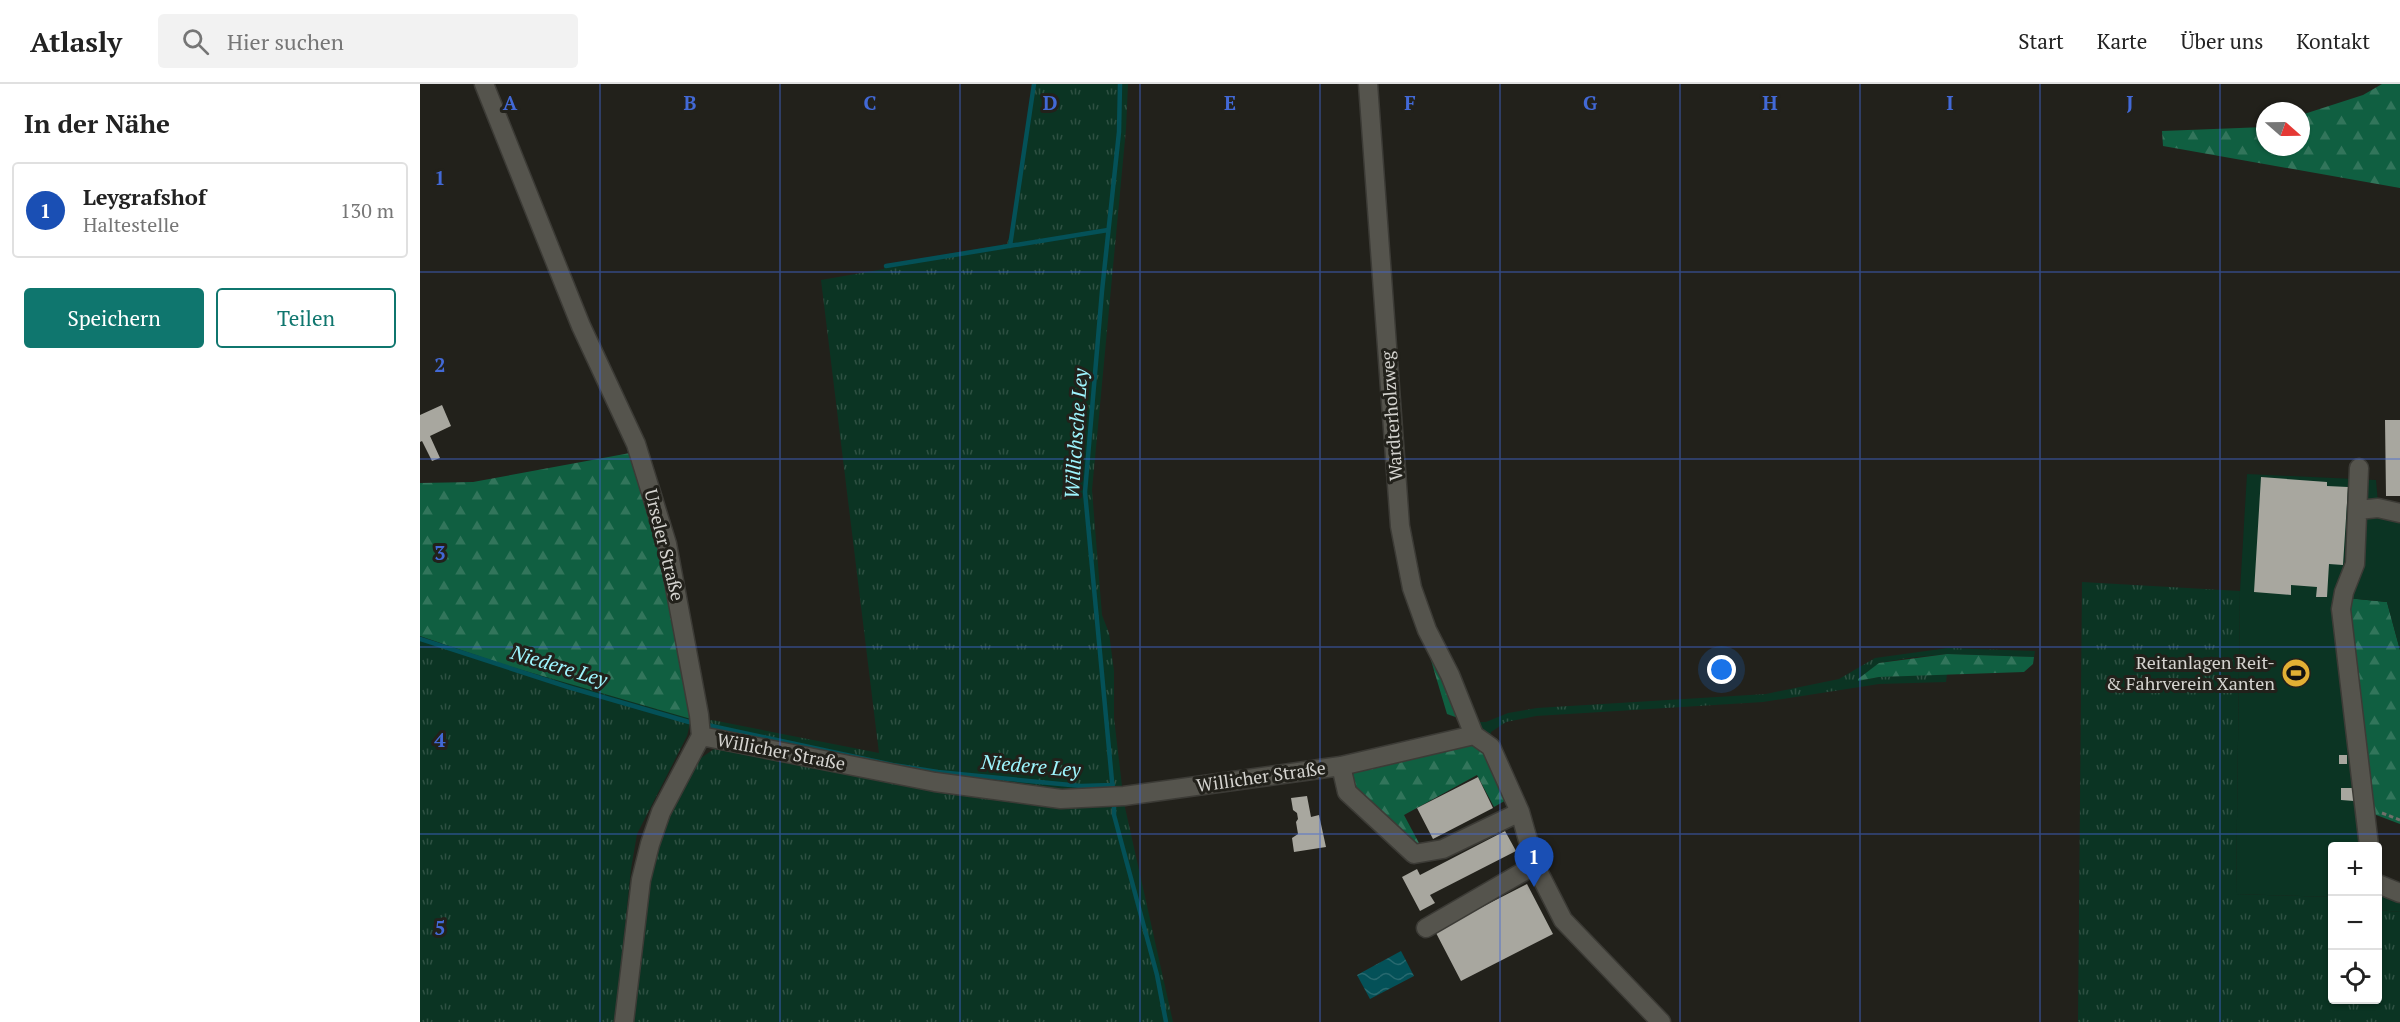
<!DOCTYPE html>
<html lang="de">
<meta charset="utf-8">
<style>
:root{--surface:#fff;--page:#f2f2f2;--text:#222;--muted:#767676;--line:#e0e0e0;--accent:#0f766e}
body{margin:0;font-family:"PT Serif",serif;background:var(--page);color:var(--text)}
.controls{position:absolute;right:18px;bottom:18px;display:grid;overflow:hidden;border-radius:6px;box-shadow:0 2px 4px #0004}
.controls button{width:54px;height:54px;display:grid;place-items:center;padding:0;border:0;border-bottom:2px solid var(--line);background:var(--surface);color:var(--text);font:30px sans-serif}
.compass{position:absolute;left:1836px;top:18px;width:54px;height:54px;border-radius:50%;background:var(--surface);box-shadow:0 2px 4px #0004;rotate:110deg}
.you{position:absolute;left:1302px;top:586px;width:21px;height:21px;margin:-15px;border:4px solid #fff;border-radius:50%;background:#1a73e8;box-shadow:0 0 0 9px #1a73e833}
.badge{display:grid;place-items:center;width:39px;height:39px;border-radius:50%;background:var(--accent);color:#fff;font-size:20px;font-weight:700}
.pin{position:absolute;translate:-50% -50px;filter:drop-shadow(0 2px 3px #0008)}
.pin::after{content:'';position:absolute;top:32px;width:21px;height:18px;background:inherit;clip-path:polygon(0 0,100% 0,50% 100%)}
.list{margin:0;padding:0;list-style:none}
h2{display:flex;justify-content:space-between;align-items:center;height:78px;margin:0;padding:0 24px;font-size:26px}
h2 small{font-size:20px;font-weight:400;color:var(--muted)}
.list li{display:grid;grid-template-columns:39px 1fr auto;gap:18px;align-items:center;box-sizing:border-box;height:96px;margin:0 12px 12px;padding:0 12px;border:2px solid var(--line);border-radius:6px}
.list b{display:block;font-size:22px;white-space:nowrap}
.list p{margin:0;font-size:20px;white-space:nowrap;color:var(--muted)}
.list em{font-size:20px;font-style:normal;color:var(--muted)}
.actions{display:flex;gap:12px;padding:18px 24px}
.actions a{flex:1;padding:14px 0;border:2px solid var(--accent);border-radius:6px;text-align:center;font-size:21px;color:var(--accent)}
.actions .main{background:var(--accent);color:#fff}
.icon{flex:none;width:33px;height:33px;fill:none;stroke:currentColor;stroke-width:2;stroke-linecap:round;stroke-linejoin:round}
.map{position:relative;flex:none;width:1980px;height:938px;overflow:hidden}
header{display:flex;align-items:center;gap:36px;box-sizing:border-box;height:84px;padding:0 30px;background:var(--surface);border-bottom:2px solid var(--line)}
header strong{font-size:28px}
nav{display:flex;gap:33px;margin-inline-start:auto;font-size:21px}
.search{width:420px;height:54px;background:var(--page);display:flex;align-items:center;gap:15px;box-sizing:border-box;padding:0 21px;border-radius:6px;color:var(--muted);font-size:22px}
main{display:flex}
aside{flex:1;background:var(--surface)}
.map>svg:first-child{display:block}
.grass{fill:url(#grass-tufts)}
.forest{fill:url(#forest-firs)}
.pitch{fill:#0b3423}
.water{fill:url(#water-waves)}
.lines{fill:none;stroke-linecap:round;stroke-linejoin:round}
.stream{stroke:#045158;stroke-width:4.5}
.building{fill:#a8a79f}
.minor-casing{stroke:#3c3b36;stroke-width:21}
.path{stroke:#706f6a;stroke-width:3;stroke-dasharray:4.5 3;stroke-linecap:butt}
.minor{stroke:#55544d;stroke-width:18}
.grid{fill:none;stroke:#4269d6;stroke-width:1.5;stroke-opacity:0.55}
.labels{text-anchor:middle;stroke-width:6;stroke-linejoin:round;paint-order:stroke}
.street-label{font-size:18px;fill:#d5d4d0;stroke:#22211b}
.poi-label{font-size:18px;fill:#d5d4d0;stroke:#22211b;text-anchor:end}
.water-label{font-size:20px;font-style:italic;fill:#9ef5fe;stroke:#22211b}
.grid-label{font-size:20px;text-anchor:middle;font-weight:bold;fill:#4269d6;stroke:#22211b;stroke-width:6;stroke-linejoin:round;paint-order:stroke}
</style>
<header>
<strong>Atlasly</strong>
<div class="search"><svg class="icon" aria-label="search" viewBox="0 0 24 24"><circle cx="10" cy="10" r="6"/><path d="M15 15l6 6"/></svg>Hier suchen</div>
<nav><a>Start</a><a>Karte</a><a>Über uns</a><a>Kontakt</a></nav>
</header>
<main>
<aside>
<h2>In der Nähe<small></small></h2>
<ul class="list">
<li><span class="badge" style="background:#1a4fb4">1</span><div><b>Leygrafshof</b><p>Haltestelle</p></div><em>130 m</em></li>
</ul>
<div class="actions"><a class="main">Speichern</a><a>Teilen</a></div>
</aside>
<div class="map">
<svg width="1980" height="938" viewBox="0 0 1980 938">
<defs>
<pattern id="grass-tufts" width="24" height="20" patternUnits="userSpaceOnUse" patternTransform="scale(1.5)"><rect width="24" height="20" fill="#0b3423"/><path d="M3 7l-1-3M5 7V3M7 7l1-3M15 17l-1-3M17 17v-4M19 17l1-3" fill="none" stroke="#2e5042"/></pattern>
<pattern id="forest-firs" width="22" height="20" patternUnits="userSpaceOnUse" patternTransform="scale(1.5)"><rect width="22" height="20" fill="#105f41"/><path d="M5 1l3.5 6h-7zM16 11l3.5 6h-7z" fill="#32755b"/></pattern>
<pattern id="water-waves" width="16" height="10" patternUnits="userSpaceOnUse" patternTransform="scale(1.5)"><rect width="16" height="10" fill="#045158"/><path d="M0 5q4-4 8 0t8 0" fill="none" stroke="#28696f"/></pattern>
</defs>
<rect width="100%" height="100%" fill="#22211b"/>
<path class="grass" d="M613,0H708L706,45L672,406L682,531L689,549L694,587V634L704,719L753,938H212L235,757L278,676L294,665L514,705L590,704L289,649L286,638L292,636L459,669L401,196L464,185V181L587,160L590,150Z
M1662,498L1820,507L1816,810L1912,813V916H1958V826L1980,828V938H1658Z
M0,552L88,582L271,635L267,652L217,750L211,785L195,938H0Z
M1528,564L1615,567L1614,573L1527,570L1488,574L1459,579L1439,597L1459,593L1527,590L1526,598L1459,600L1343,618L1116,632L1086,638L1071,648L1070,652L1055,638H1066L1088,629L1117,624L1346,610L1419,595L1455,574Z"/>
<path class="forest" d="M1962,0H1980V104L1743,62L1742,47L1845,43V63H1881V31L1943,11Z
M210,369L241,463L271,635L88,582L0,552V399L53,398Z
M1927,514L1967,518L1980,566V740L1951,729Z
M1002,546L1041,635L1027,630Z
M1527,570L1614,573L1613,580L1604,588L1459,593L1438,597V595L1459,579Z
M1048,656L1065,665L1088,715L1074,723L1057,691L984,731L1000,761L995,762L935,707L931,696L935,685Z"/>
<path class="pitch" d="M1827,390L1956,396L1958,419L1980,434V566L1967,518L1927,514L1955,762H1912V813L1816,810L1820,507Z
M1958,806L1980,815V828L1958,826Z"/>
<path class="water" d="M981,867L994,892L950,915L937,891Z"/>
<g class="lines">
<path class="stream" d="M590,162L614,0
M466,182L688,146
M0,555L148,603L269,638
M287,641L473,681L518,688L661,702L693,701
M693,708L665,408L682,207L699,48L700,0
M694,717V731L737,891L746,938"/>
</g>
<path class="building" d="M22,321L31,342L10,352L20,374L12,377L2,357L0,358V331Z
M1965,336H1980V412H1966Z
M1841,393L1907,398V402L1928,403L1923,481L1909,480L1907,513H1896L1897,503L1871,501V511L1834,508Z
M1919,671H1927V680H1919Z
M1058,693L1073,724L1013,755L997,724Z
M1921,704H1934V717L1921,716Z
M887,712L891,733L899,731L906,763L874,768L872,754L878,750L876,738L878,735L877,729L873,726L871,714Z
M1085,747L1096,767L1010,811L1015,819L1000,827L982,793L997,785L1000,791Z
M1107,800L1133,850L1041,897L1015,847Z"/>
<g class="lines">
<g class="minor-casing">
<path id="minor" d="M64,0L161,242L216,360L247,460L279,631L281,652L241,728L230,760L221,796L204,938
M948,0L980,442L992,504L1007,546L1030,591L1054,651
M1939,384L1935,480L1924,508L1921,525L1949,762
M1938,426L1958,424L1980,429
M281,652L515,698L641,715L704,712L921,682L1054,651L1071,663L1100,728L1115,781L1143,836L1241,938
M921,682L927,708L994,770L1023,765L1100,728
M1958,800L1980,809
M1006,844L1115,781"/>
</g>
<path class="path" d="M1962,729L1980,736"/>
<use href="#minor" class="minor"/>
</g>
<path class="grid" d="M180,0V938M360,0V938M540,0V938M720,0V938M900,0V938M1080,0V938M1260,0V938M1440,0V938M1620,0V938M1800,0V938M0,188H1980M0,375H1980M0,563H1980M0,750H1980"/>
<defs>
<g id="stadium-disc" transform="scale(1.5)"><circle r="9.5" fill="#e2af34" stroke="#22211b"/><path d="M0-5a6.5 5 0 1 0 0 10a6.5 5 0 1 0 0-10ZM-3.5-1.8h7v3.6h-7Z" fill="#111"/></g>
</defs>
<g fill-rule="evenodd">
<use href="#stadium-disc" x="1876" y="589"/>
</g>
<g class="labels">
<g class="street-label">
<text transform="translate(972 332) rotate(-94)" y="6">Wardterholzweg</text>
<text transform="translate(244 461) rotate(76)" y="6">Urseler Straße</text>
<text transform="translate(361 668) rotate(11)" y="6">Willicher Straße</text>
<text transform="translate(841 693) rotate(-8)" y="6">Willicher Straße</text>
</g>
<g class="poi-label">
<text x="1855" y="585">Reitanlagen Reit-<tspan x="1855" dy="21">&amp; Fahrverein Xanten</tspan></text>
</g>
<g class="water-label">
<text transform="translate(656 350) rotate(-86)" y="7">Willichsche Ley</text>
<text transform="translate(139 582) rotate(17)" y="7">Niedere Ley</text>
<text transform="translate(611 682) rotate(5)" y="7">Niedere Ley</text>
</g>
</g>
<g class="grid-label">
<text x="90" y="26">A</text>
<text x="270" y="26">B</text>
<text x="450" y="26">C</text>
<text x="630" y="26">D</text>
<text x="810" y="26">E</text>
<text x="990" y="26">F</text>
<text x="1170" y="26">G</text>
<text x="1350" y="26">H</text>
<text x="1530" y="26">I</text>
<text x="1710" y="26">J</text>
<text x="20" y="101">1</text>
<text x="20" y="288">2</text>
<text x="20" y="476">3</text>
<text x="20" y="663">4</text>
<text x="20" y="851">5</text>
</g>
</svg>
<div class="controls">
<button>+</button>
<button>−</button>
<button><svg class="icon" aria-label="locate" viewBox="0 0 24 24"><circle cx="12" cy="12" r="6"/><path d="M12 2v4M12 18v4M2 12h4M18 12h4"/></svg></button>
</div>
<svg class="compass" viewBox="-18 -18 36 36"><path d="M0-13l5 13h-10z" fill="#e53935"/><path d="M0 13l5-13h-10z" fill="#767676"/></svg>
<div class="you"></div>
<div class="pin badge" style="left:1114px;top:803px;background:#1a4fb4">1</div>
</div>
</main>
